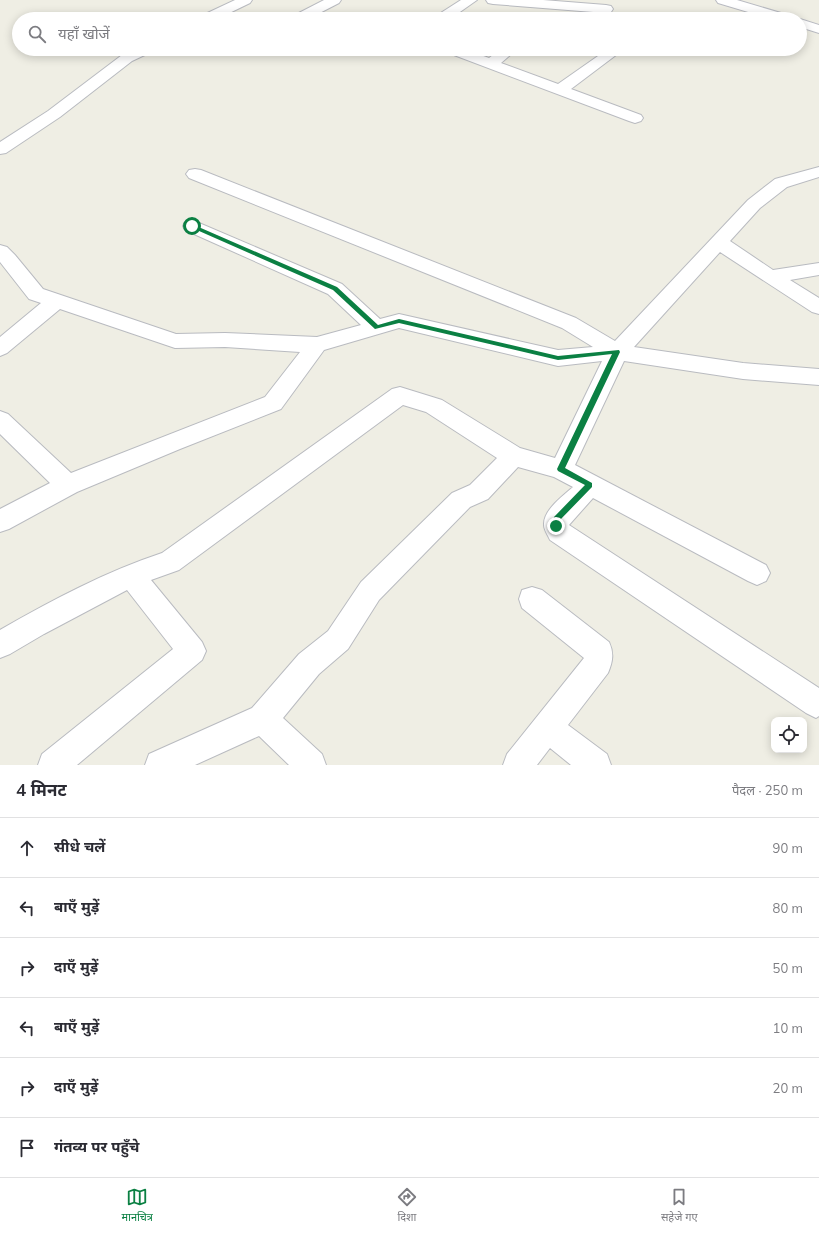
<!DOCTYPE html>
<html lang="hi">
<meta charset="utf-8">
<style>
:root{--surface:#fff;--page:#f2f2f3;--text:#2b2b33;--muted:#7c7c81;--line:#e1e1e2;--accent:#0b8043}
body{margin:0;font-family:Mulish,"Noto Sans Devanagari",sans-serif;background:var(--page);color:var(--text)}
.controls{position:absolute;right:12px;bottom:12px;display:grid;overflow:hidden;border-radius:8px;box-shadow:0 2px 10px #0003}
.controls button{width:36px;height:36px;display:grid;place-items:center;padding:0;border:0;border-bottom:1px solid var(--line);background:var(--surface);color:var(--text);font:20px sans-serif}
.stop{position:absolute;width:12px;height:12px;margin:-9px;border:3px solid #0b8043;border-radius:50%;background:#fff}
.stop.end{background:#0b8043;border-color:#fff;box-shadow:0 1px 4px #0008}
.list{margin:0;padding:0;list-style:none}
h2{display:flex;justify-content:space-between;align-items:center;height:52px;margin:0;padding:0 16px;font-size:17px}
h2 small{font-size:13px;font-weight:400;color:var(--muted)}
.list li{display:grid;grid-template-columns:26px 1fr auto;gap:12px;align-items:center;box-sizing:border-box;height:60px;padding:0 16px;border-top:1px solid var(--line)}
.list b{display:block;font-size:15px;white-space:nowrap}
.list em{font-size:13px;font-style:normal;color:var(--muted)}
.icon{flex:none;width:22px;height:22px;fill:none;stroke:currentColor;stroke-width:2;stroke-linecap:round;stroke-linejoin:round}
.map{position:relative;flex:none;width:819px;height:765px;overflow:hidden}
.search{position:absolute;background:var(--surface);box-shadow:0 2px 10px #0003;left:12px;right:12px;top:12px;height:44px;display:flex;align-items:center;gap:10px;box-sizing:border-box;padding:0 14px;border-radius:22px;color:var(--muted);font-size:15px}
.sheet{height:412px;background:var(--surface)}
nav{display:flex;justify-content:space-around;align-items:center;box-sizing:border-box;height:56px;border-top:1px solid var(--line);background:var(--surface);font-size:11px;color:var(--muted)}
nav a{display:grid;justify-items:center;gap:2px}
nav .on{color:var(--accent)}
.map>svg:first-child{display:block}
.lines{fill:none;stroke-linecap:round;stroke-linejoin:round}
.street-casing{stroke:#b9bbc0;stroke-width:2}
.secondary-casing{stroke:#b9bbc2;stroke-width:2}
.street{fill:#fff;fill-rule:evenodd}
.secondary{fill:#fff;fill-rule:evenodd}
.route{fill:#0b8043}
</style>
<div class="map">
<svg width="819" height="765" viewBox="0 0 819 765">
<rect width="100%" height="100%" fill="#efeee4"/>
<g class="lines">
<g class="street-casing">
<path id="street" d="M235,0H252L250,3L217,19H199L201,16Z
M324,0H341L339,3L308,19H291L293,16Z
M461,0H477L450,19H434L436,16Z
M486,0H543L606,5L611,6L613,9L611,12L606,13L493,4L488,3Z
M362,14L370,16L372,19H356L357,15Z
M134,49H153L151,52L132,61L60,117L6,153L0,154V142L48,111L122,55Z
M444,49H464L489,58L501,49H517L501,63L558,84L608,49H624L571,89L641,115L643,118L641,121L635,123L629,121L446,52Z
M819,167V177L787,187L760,208L730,241L773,270L819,263V275L790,280L819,298V314L812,312L720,252L634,347L743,363L819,369V385L743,379L624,361L575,465L766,565L770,573L766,581L757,585L748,581L593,498L569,525L819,688V716L816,718L806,713L550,540C548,535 544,530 544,525C543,510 563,496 573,487L554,477L518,467L488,499L470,507L379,600L348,649L319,674L283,718L322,754L326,765H289L259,736L195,765H145L149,754L252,708L299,654L328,631L361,582L452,493L470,485L497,458L426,412L403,405L179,570L151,580L202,642L206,651L202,660L77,765H38L42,754L173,649L127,590L44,634L10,654L0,658V630C52,600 105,572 162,553L392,389L400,387L442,400L520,448L555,458L602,361L558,366L399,328L324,350L281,409L180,449L77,492L9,529L0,532V509L50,483L0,434V411L8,414L71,473L265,397L300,352L225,347L175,348L60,309L7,353L0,356V337L41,303L29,299L0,262V245L7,247L15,255L43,289L176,334L225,333L317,337L361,325L328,294L185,230L183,226L185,222L192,220L342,284L380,319L399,314L558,350L593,347L562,328L189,178L186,174L189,170L195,169L201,170L576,318L615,341L748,200L775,179Z
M532,587L542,590L609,642C614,653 613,661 608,673L568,725L607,754L611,765H571L550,748L537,765H503L507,754L584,658L522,608L519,599L522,590Z"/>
</g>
<g class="secondary-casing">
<path id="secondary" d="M716,0H737L791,16L793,19H772L718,3Z
M800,19L819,25V33L800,27Z"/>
</g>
<use href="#street" class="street"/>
<use href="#secondary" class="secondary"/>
</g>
<path class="route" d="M190,225H194L337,287L378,325L399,319L558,356L619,350L620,352L565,468L592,483V487L560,520L558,528H553L552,526L554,517L585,485L558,471L557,469L612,354L558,360L399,323L375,329L333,290L190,227Z"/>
</svg>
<div class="controls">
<button><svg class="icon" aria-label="locate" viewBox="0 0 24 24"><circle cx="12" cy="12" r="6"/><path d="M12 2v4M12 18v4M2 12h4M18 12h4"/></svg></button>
</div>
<div class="stop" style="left:192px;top:226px"></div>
<div class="stop end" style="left:556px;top:526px"></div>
<div class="search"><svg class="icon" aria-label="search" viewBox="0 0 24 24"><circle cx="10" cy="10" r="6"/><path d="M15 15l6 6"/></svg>यहाँ खोजें</div>
</div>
<section class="sheet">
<h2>4 मिनट<small>पैदल · 250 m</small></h2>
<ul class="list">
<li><svg class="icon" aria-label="ahead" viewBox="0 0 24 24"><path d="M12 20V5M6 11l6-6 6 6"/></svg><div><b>सीधे चलें</b></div><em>90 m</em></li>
<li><svg class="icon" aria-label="left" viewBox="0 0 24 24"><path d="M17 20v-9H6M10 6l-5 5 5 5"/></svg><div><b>बाएँ मुड़ें</b></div><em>80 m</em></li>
<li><svg class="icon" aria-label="right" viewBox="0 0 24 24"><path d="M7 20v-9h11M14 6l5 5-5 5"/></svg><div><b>दाएँ मुड़ें</b></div><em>50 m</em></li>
<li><svg class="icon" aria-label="left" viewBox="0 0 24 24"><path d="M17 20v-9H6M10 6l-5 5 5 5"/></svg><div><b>बाएँ मुड़ें</b></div><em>10 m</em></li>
<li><svg class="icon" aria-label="right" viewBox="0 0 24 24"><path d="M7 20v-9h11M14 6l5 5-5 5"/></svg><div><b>दाएँ मुड़ें</b></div><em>20 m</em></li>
<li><svg class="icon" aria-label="arrive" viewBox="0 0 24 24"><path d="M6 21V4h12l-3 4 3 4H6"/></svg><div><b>गंतव्य पर पहुँचे</b></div></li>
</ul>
</section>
<nav>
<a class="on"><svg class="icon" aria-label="map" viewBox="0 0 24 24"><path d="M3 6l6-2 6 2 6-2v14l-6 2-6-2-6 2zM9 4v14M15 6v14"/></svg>मानचित्र</a>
<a><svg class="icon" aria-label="directions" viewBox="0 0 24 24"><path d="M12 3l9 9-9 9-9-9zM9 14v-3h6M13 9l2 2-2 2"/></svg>दिशा</a>
<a><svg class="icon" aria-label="saved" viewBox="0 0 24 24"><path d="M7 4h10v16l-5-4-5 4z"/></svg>सहेजे गए</a>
</nav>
